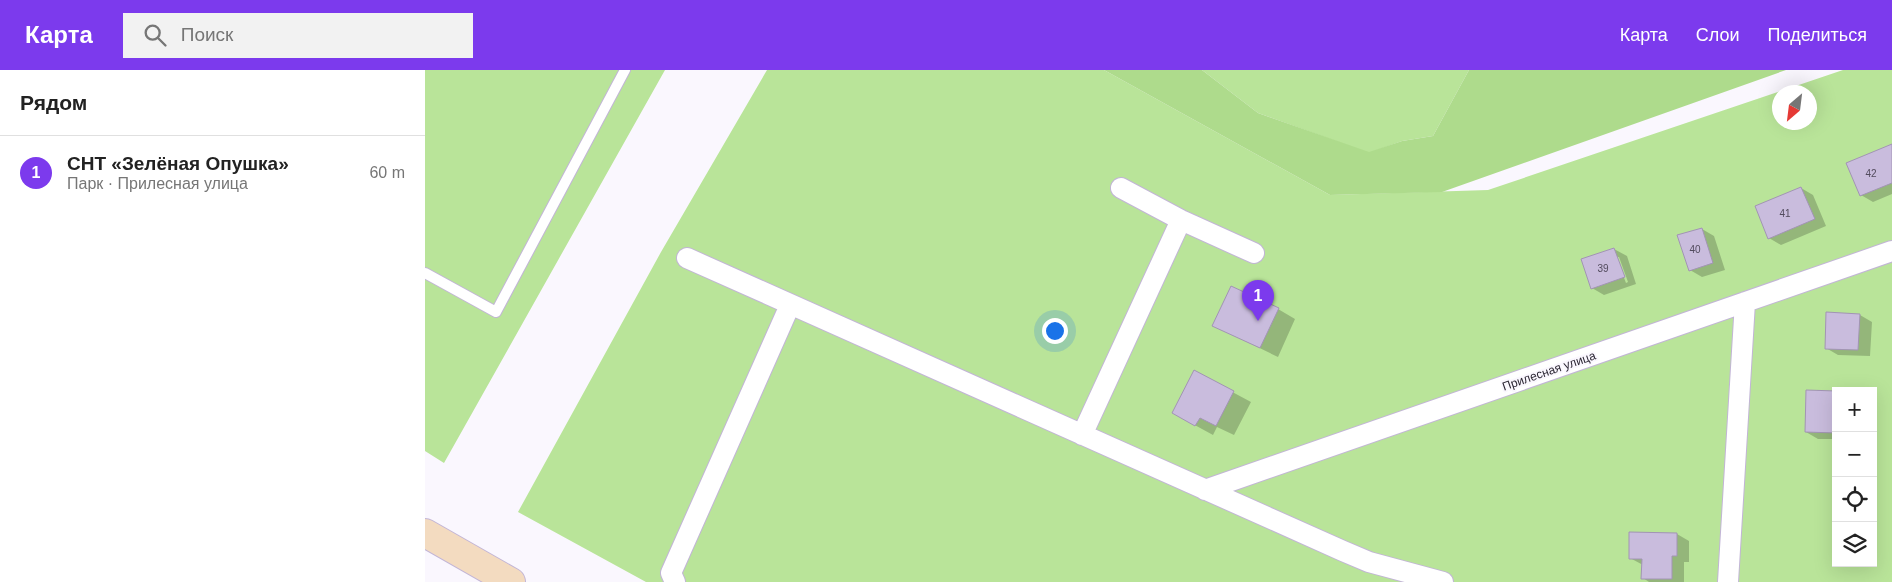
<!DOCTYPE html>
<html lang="ru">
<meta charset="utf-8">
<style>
:root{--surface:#fff;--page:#f2f2f2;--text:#222;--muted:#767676;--line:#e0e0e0;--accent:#7c3aed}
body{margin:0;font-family:Helvetica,sans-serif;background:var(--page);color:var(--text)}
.controls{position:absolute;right:15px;bottom:15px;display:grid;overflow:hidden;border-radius:0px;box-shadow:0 5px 20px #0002}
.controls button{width:45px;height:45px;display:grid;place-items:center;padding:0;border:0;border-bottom:1px solid var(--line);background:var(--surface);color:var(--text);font:25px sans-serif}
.compass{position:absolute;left:1347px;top:15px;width:45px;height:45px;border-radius:50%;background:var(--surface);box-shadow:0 5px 20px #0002;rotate:208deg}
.you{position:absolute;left:629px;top:260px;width:18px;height:18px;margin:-12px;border:4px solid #fff;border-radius:50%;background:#1a73e8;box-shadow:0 0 0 8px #1a73e833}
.badge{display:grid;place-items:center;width:32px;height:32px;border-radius:50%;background:var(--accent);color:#fff;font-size:16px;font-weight:700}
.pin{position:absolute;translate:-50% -41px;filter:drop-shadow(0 1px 2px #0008)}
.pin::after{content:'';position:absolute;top:26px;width:18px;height:15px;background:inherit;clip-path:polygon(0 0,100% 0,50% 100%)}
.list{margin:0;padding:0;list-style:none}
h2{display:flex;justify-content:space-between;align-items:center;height:65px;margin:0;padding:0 20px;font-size:21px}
h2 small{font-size:16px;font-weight:400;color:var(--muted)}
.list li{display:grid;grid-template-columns:32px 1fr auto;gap:15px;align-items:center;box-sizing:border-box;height:75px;padding:0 20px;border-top:1px solid var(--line)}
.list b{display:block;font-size:19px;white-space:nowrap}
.list p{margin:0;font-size:16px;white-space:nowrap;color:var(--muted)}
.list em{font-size:16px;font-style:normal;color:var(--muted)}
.icon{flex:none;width:28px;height:28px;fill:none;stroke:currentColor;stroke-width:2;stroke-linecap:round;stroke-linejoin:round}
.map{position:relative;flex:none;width:1467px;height:512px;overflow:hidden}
header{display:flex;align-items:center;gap:30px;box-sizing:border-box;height:70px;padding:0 25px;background:var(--accent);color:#fff}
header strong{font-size:24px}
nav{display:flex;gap:28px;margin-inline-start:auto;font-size:18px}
.search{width:350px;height:45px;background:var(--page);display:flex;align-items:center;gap:12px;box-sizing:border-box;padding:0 18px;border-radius:0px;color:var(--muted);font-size:19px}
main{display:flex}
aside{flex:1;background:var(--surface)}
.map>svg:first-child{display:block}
.green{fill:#b9e499;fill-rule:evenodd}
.forest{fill:#aedb8c}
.shadow{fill:#0003;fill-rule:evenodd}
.building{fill:#c9bcdd;stroke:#a294b4}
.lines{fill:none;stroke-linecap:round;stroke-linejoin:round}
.lane-casing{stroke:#c2b5d6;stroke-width:12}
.street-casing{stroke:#c2b5d6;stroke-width:22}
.secondary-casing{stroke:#c2b5d6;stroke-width:30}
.lane{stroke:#fff;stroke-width:10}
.street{stroke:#fff;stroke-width:20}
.secondary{stroke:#f3dbc0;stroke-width:28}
.labels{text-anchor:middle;stroke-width:4;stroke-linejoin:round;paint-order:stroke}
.number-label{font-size:10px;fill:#524b5d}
.street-label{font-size:12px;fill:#2a2532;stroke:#faf7fe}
</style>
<header>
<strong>Карта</strong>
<div class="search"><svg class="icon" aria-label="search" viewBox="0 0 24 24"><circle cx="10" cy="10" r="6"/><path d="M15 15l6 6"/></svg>Поиск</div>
<nav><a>Карта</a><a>Слои</a><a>Поделиться</a></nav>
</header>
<main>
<aside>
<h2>Рядом<small></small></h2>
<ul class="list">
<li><span class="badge">1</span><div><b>СНТ «Зелёная Опушка»</b><p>Парк · Прилесная улица</p></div><em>60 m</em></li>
</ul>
</aside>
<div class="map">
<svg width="1467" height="512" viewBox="0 0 1467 512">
<rect width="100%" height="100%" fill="#faf7fe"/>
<path class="green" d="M0,0H240L19,393L0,381Z
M342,0H679L905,125L1063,120L1418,0H1467V512H221L93,442L236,182ZM1354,22H1384V52H1354ZM1411,321H1448V493H1411Z
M777,0H1044L1008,66L977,71L944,83L833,43Z"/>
<path class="forest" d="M679,0H777L833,43L944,82L977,71L1008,66L1044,0H1361L1017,122L905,125Z"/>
<path class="shadow" d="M1467,75V124L1448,132L1436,125Z
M1376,118L1388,125L1401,156L1356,175L1344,168Z
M1277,159L1289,166L1300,200L1277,207L1265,200Z
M1189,179L1202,186L1211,214L1179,225L1167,218ZM1191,187H1194L1203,212L1201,213Z
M853,239L870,249L853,287L789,256Z
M1435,245L1447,252L1445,286L1413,285L1401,278Z
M770,302L826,332L809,365L792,357L788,365L766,353Z
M1411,323V369H1393L1381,362Z
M1252,464L1264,471V492H1259V512H1224L1218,508V495L1205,488Z"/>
<path class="building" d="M1467,74V113L1435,126L1421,93Z
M1376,117L1390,149L1343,169L1330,136Z
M1277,158L1288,193L1264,201L1252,165Z
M1189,178L1200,207L1166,219L1156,189Z
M806,216L854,238L835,278L787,256Z
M1401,242L1435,244L1433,280L1400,279Z
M769,300L809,321L791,356L775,348L770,356L747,343Z
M1381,320L1411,321V363L1380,362Z
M1204,462L1252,463V486H1247V509H1216L1217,489H1204Z"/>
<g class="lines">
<g class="lane-casing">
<path id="lane" d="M0,203L71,242L200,0"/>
</g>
<g class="street-casing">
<path id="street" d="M696,118L756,150L829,183
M262,188L918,481L944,492L1018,512
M657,365L756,150
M780,420L1467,181
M250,512L246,503L365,235
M1303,512L1320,232"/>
</g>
<g class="secondary-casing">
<path id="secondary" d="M0,463L86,512"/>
</g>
<use href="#lane" class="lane"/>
<use href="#street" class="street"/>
<use href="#secondary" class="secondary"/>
</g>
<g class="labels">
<g class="number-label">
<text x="1446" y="107">42</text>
<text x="1360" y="147">41</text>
<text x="1270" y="183">40</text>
<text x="1178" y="202">39</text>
</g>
<g class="street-label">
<text transform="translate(1124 301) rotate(-19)" y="4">Прилесная улица</text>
</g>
</g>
</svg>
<div class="controls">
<button>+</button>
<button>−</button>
<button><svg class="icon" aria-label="locate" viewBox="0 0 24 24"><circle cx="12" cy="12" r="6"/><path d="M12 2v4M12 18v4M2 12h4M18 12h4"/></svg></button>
<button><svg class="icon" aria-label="layers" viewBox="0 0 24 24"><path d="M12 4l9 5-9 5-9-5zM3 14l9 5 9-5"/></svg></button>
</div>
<svg class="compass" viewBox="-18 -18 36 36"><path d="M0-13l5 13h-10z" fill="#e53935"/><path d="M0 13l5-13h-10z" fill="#767676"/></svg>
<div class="you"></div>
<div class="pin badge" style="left:833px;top:251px">1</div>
</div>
</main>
